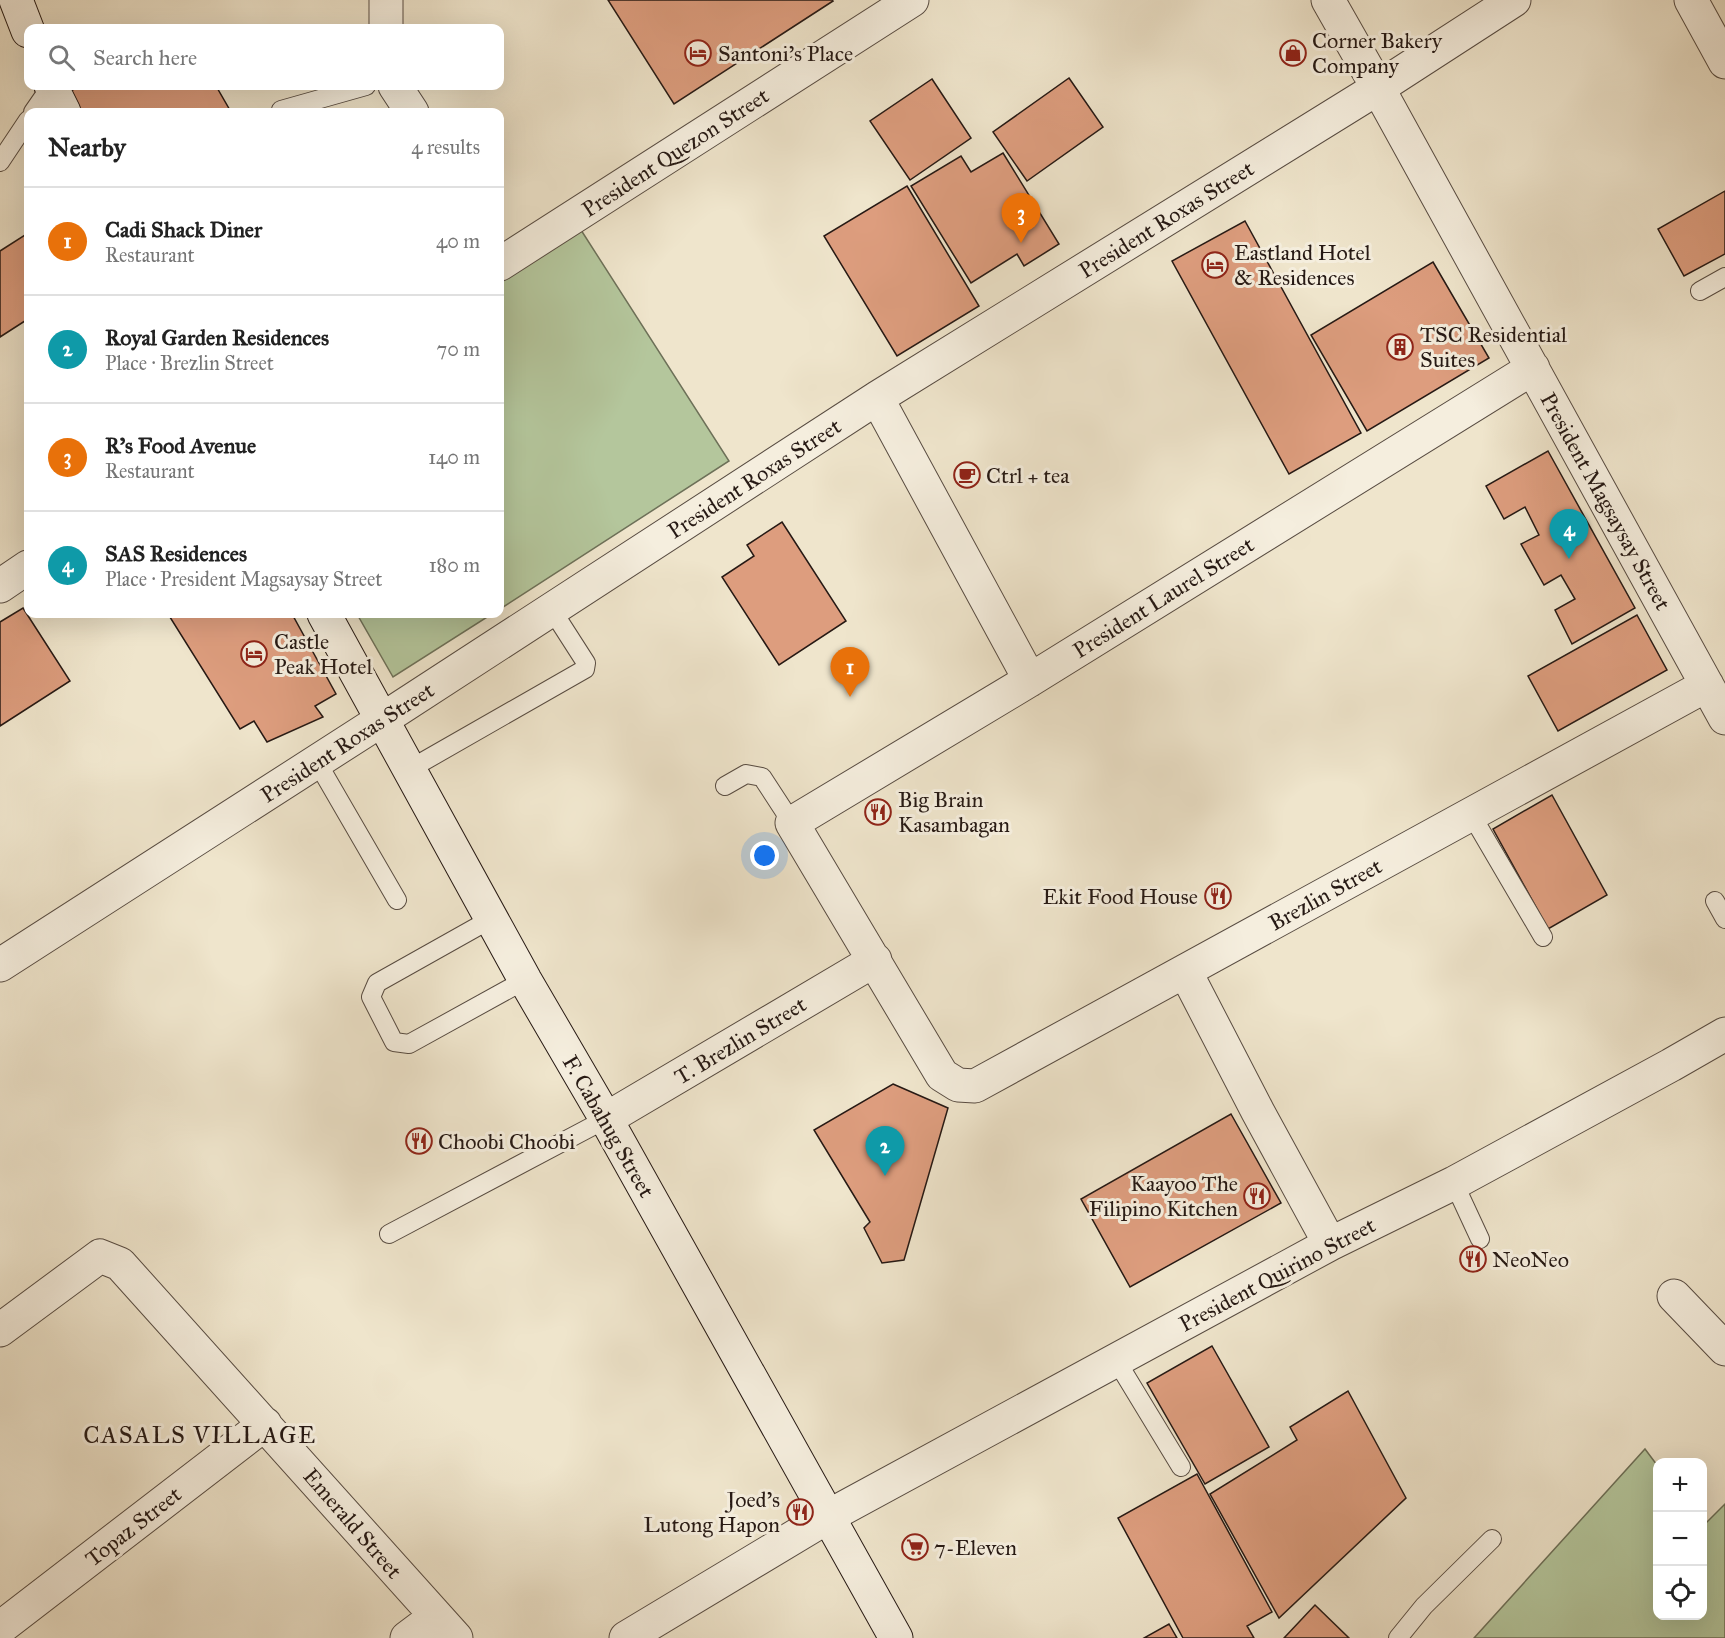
<!DOCTYPE html>
<meta charset="utf-8">
<style>
:root{--surface:#fff;--page:#f2f2f2;--text:#222;--muted:#767676;--line:#e0e0e0;--accent:#8f2418}
body{margin:0;font-family:"IM FELL Great Primer",serif;background:var(--page);color:var(--text)}
.controls{position:absolute;right:18px;bottom:18px;display:grid;overflow:hidden;border-radius:12px;box-shadow:0 6px 24px #0002}
.controls button{width:54px;height:54px;display:grid;place-items:center;padding:0;border:0;border-bottom:2px solid var(--line);background:var(--surface);color:var(--text);font:30px sans-serif}
.you{position:absolute;left:765px;top:856px;width:21px;height:21px;margin:-15px;border:4px solid #fff;border-radius:50%;background:#1a73e8;box-shadow:0 0 0 9px #1a73e833}
.badge{display:grid;place-items:center;width:39px;height:39px;border-radius:50%;background:var(--accent);color:#fff;font-size:20px;font-weight:700}
.pin{position:absolute;translate:-50% -50px;filter:drop-shadow(0 2px 3px #0008)}
.pin::after{content:'';position:absolute;top:32px;width:21px;height:18px;background:inherit;clip-path:polygon(0 0,100% 0,50% 100%)}
.list{margin:0;padding:0;list-style:none}
h2{display:flex;justify-content:space-between;align-items:center;height:78px;margin:0;padding:0 24px;font-size:26px}
h2 small{font-size:20px;font-weight:400;color:var(--muted)}
.list li{display:grid;grid-template-columns:39px 1fr auto;gap:18px;align-items:center;box-sizing:border-box;height:108px;padding:0 24px;border-top:2px solid var(--line)}
.list b{display:block;font-size:22px;white-space:nowrap}
.list p{margin:0;font-size:20px;white-space:nowrap;color:var(--muted)}
.list em{font-size:20px;font-style:normal;color:var(--muted)}
.icon{flex:none;width:33px;height:33px;fill:none;stroke:currentColor;stroke-width:2;stroke-linecap:round;stroke-linejoin:round}
.map{position:relative;flex:none;width:1725px;height:1638px;overflow:hidden}
.search{position:absolute;background:var(--surface);box-shadow:0 6px 24px #0002;left:24px;top:24px;width:480px;height:66px;display:flex;align-items:center;gap:15px;box-sizing:border-box;padding:0 21px;border-radius:12px;color:var(--muted);font-size:22px}
.panel{position:absolute;background:var(--surface);box-shadow:0 6px 24px #0002;left:24px;top:108px;width:480px;height:510px;border-radius:12px}
.map>svg:first-child{display:block}
.green{fill:#b4c69c;stroke:#6d7058;stroke-width:1.5}
.building{fill:#dd9d7e;stroke:#261914;stroke-width:1.5}
.lines{fill:none;stroke-linecap:round;stroke-linejoin:round}
.service-casing{stroke:#584c42;stroke-width:20}
.minor-casing{stroke:#584c42;stroke-width:35}
.tertiary-casing{stroke:#584c42;stroke-width:35}
.secondary-casing{stroke:#261914;stroke-width:35}
.service{stroke:#f5eede;stroke-width:18}
.minor{stroke:#f5eede;stroke-width:33}
.tertiary{stroke:#f5eede;stroke-width:33}
.secondary{stroke:#f5eede;stroke-width:33}
.labels{text-anchor:middle;stroke-width:6;stroke-linejoin:round;paint-order:stroke}
.poi-label{font-size:22px;fill:#261914;stroke:#f5eede;text-anchor:start}
.street-label{font-size:22px;fill:#261914;stroke:#f5eede}
.neighbourhood-label{font-size:24px;letter-spacing:1.5px;fill:#261914;stroke:#f5eede}
</style>
<div class="map">
<svg width="1725" height="1638" viewBox="0 0 1725 1638">
<rect width="100%" height="100%" fill="#efe5cc"/>
<filter id="stains"><feTurbulence type="fractalNoise" baseFrequency=".00333" numOctaves="4"/><feColorMatrix values="0 0 0 0 .2 0 0 0 0 .09 0 0 0 0 .02 0 0 0 .5 -.17"/></filter>
<radialGradient id="worn" r=".72"><stop offset=".6" stop-color="#630" stop-opacity="0"/><stop offset="1" stop-color="#630" stop-opacity=".3"/></radialGradient>
<path class="green" d="M581,230L729,461L500,609V283Z
M357,614H492L393,677Z
M1645,1449L1657,1465L1658,1616H1702L1703,1522L1705,1524L1725,1504V1638H1474Z"/>
<path class="building" d="M608,0H832L833,1L674,104Z
M1069,78L1103,127L1027,181L993,132Z
M932,79L971,138L910,180L870,121Z
M80,86H216L231,112H70L61,96Z
M1003,153L1059,244L1024,266L1017,254L971,283L911,186L961,156L971,172Z
M907,186L979,306L897,356L824,236Z
M1725,191V254L1684,276L1658,229Z
M1245,221L1361,433L1289,474L1172,261Z
M28,233V319L0,337V251Z
M1433,262L1489,358L1367,431L1311,335Z
M1548,451L1635,608L1572,644L1555,610L1575,599L1561,575L1544,585L1521,544L1539,535L1525,507L1504,519L1486,486Z
M782,522L846,621L779,665L722,577L754,556L747,545Z
M23,608L70,681L0,726V622Z
M168,614H292L336,694L315,706L323,717L267,742L254,721L240,729Z
M1637,615L1667,670L1558,731L1528,676Z
M1552,795L1607,895L1548,929L1493,829Z
M893,1084L948,1108L904,1260L882,1263L864,1228L870,1222L814,1130Z
M1231,1114L1281,1203L1130,1287L1081,1199Z
M1212,1346L1269,1447L1205,1484L1147,1383Z
M1348,1391L1406,1498L1279,1618L1210,1494L1297,1440L1290,1427Z
M1197,1474L1272,1612L1247,1626L1254,1638H1183L1118,1518Z
M1315,1605L1349,1638H1284Z
M1169,1624L1177,1638H1144Z"/>
<g class="lines">
<g class="service-casing">
<path id="service" d="M281,110L366,86
M33,112L51,86
M0,162L28,120
M1700,291L1725,277
M317,762L397,900
M410,769L585,669L586,663L552,610
M725,786L746,774L762,777L792,823
M1471,814L1543,937
M1715,901L1725,919
M491,919L377,983L371,997L394,1042L409,1044L525,980
M1454,1183L1480,1239
M389,1234L606,1119
M1116,1360L1181,1467
M1398,1638L1424,1606L1492,1539"/>
</g>
<g class="minor-casing">
<path id="minor" d="M1328,0L1378,88L1725,718
M1691,0L1725,62
M386,28V0
M395,86L412,112
M500,264L912,0
M1533,368L1030,680L792,823L942,1075L958,1085L975,1086L1707,685
M877,398L1030,680
M0,586L28,567
M383,719L877,398L1378,88L1514,0
M1185,971L1258,1112L1330,1244
M606,1119L875,960
M1674,1296L1725,1349
M0,1330L100,1256L120,1264L456,1638
M0,1628L265,1424
M407,1638L435,1617
M626,1638L829,1516L1330,1244L1454,1183L1671,1065L1725,1034"/>
</g>
<g class="tertiary-casing">
<path id="tertiary" d="M0,965L383,719"/>
</g>
<g class="secondary-casing">
<path id="secondary" d="M16,0L28,31
M51,86L64,112
M324,614L525,980L606,1119L896,1638"/>
</g>
<use href="#service" class="service"/>
<use href="#minor" class="minor"/>
<use href="#tertiary" class="tertiary"/>
<use href="#secondary" class="secondary"/>
</g>
<defs>
<g id="hotel-ring" transform="scale(1.35)"><circle r="9.5" fill="#f5eede" stroke="#8f2418" stroke-width="1.5"/><path d="M-6-4.5h1.5V1H6V5H4.5V3h-9V5H-6ZM-4 0a1.8 1.8 0 1 1 3.6 0ZM.5 0V-2.5h3Q6-2.5 6 0Z" fill="#8f2418"/></g>
<g id="shop-ring" transform="scale(1.35)"><circle r="9.5" fill="#f5eede" stroke="#8f2418" stroke-width="1.5"/><path d="M-5-2.5h2.3a2.7 3.5 0 0 1 5.4 0H5L5.5 6h-11ZM-1.5-2.5h3a1.5 2.3 0 0 0-3 0Z" fill="#8f2418"/></g>
<g id="building-ring" transform="scale(1.35)"><circle r="9.5" fill="#f5eede" stroke="#8f2418" stroke-width="1.5"/><path d="M-4-6H4V6H1V3H-1V6H-4ZM-2.5-4.3h1.7v1.8h-1.7ZM.8-4.3h1.7v1.8H.8ZM-2.5-1h1.7V.8h-1.7ZM.8-1h1.7V.8H.8Z" fill="#8f2418"/></g>
<g id="cafe-ring" transform="scale(1.35)"><circle r="9.5" fill="#f5eede" stroke="#8f2418" stroke-width="1.5"/><path d="M-5.5-4.5H6V0H3Q3 3.5 0 3.5H-2.5Q-5.5 3.5-5.5 0ZM3-3.2v2h1.7v-2ZM-6 4.5H4V6H-6Z" fill="#8f2418"/></g>
<g id="restaurant-ring" transform="scale(1.35)"><circle r="9.5" fill="#f5eede" stroke="#8f2418" stroke-width="1.5"/><path d="M-5-6h1v4h1v-4h1v4h1v-4h1v5L-1.5 .5V6h-2V.5L-5-1ZM5-6V6H3V1.5H1.5Q1.5-4 5-6Z" fill="#8f2418"/></g>
<g id="supermarket-ring" transform="scale(1.35)"><circle r="9.5" fill="#f5eede" stroke="#8f2418" stroke-width="1.5"/><path d="M-6-5.5h2.5l.6 2H6L4.5 2H-2.5L-4.4-4H-6ZM-1.5 3.2a1.3 1.3 0 1 0 .1 0ZM3 3.2a1.3 1.3 0 1 0 .1 0Z" fill="#8f2418"/></g>
</defs>
<g fill-rule="evenodd">
<use href="#hotel-ring" x="698" y="53"/>
<use href="#shop-ring" x="1293" y="53"/>
<use href="#hotel-ring" x="1215" y="265"/>
<use href="#building-ring" x="1400" y="347"/>
<use href="#cafe-ring" x="967" y="475"/>
<use href="#hotel-ring" x="254" y="654"/>
<use href="#restaurant-ring" x="878" y="812"/>
<use href="#restaurant-ring" x="1218" y="896"/>
<use href="#restaurant-ring" x="419" y="1141"/>
<use href="#restaurant-ring" x="1257" y="1196"/>
<use href="#restaurant-ring" x="1473" y="1259"/>
<use href="#restaurant-ring" x="800" y="1512"/>
<use href="#supermarket-ring" x="915" y="1547"/>
</g>
<g class="labels">
<g class="poi-label">
<text x="1312" y="48">Corner Bakery<tspan x="1312" dy="25">Company</tspan></text>
<text x="718" y="61">Santoni's Place</text>
<text x="1234" y="260">Eastland Hotel<tspan x="1234" dy="25">&amp; Residences</tspan></text>
<text x="1420" y="342">TSC Residential<tspan x="1420" dy="25">Suites</tspan></text>
<text x="986" y="483">Ctrl + tea</text>
<text x="274" y="649">Castle<tspan x="274" dy="25">Peak Hotel</tspan></text>
<text x="898" y="807">Big Brain<tspan x="898" dy="25">Kasambagan</tspan></text>
<text x="1198" y="904" text-anchor="end">Ekit Food House</text>
<text x="438" y="1149">Choobi Choobi</text>
<text x="1238" y="1191" text-anchor="end">Kaayoo The<tspan x="1238" dy="25">Filipino Kitchen</tspan></text>
<text x="1492" y="1267">NeoNeo</text>
<text x="780" y="1507" text-anchor="end">Joed's<tspan x="780" dy="25">Lutong Hapon</tspan></text>
<text x="934" y="1555">7-Eleven</text>
</g>
<g class="street-label">
<text transform="translate(675 152) rotate(-33)" y="8">President Quezon Street</text>
<text transform="translate(1166 219) rotate(-32)" y="8">President Roxas Street</text>
<text transform="translate(754 478) rotate(-33)" y="8">President Roxas Street</text>
<text transform="translate(1606 501) rotate(61)" y="8">President Magsaysay Street</text>
<text transform="translate(1163 597) rotate(-32)" y="8">President Laurel Street</text>
<text transform="translate(347 742) rotate(-33)" y="8">President Roxas Street</text>
<text transform="translate(1325 894) rotate(-29)" y="8">Brezlin Street</text>
<text transform="translate(740 1040) rotate(-31)" y="8">T. Brezlin Street</text>
<text transform="translate(609 1126) rotate(60)" y="8">F. Cabahug Street</text>
<text transform="translate(1277 1274) rotate(-28)" y="8">President Quirino Street</text>
<text transform="translate(353 1523) rotate(49)" y="8">Emerald Street</text>
<text transform="translate(133 1526) rotate(-38)" y="8">Topaz Street</text>
</g>
<g class="neighbourhood-label">
<text x="200" y="1443">CASALS VILLAGE</text>
</g>
</g>
<rect width="100%" height="100%" filter="url(#stains)"/>
<rect width="100%" height="100%" fill="url(#worn)"/>
</svg>
<div class="controls">
<button>+</button>
<button>−</button>
<button><svg class="icon" aria-label="locate" viewBox="0 0 24 24"><circle cx="12" cy="12" r="6"/><path d="M12 2v4M12 18v4M2 12h4M18 12h4"/></svg></button>
</div>
<div class="you"></div>
<div class="pin badge" style="left:850px;top:697px;background:#e8710a">1</div>
<div class="pin badge" style="left:885px;top:1176px;background:#0f9aa8">2</div>
<div class="pin badge" style="left:1021px;top:243px;background:#e8710a">3</div>
<div class="pin badge" style="left:1569px;top:559px;background:#0f9aa8">4</div>
<div class="search"><svg class="icon" aria-label="search" viewBox="0 0 24 24"><circle cx="10" cy="10" r="6"/><path d="M15 15l6 6"/></svg>Search here</div>
<section class="panel">
<h2>Nearby<small>4 results</small></h2>
<ul class="list">
<li><span class="badge" style="background:#e8710a">1</span><div><b>Cadi Shack Diner</b><p>Restaurant</p></div><em>40 m</em></li>
<li><span class="badge" style="background:#0f9aa8">2</span><div><b>Royal Garden Residences</b><p>Place · Brezlin Street</p></div><em>70 m</em></li>
<li><span class="badge" style="background:#e8710a">3</span><div><b>R's Food Avenue</b><p>Restaurant</p></div><em>140 m</em></li>
<li><span class="badge" style="background:#0f9aa8">4</span><div><b>SAS Residences</b><p>Place · President Magsaysay Street</p></div><em>180 m</em></li>
</ul>
</section>
</div>
